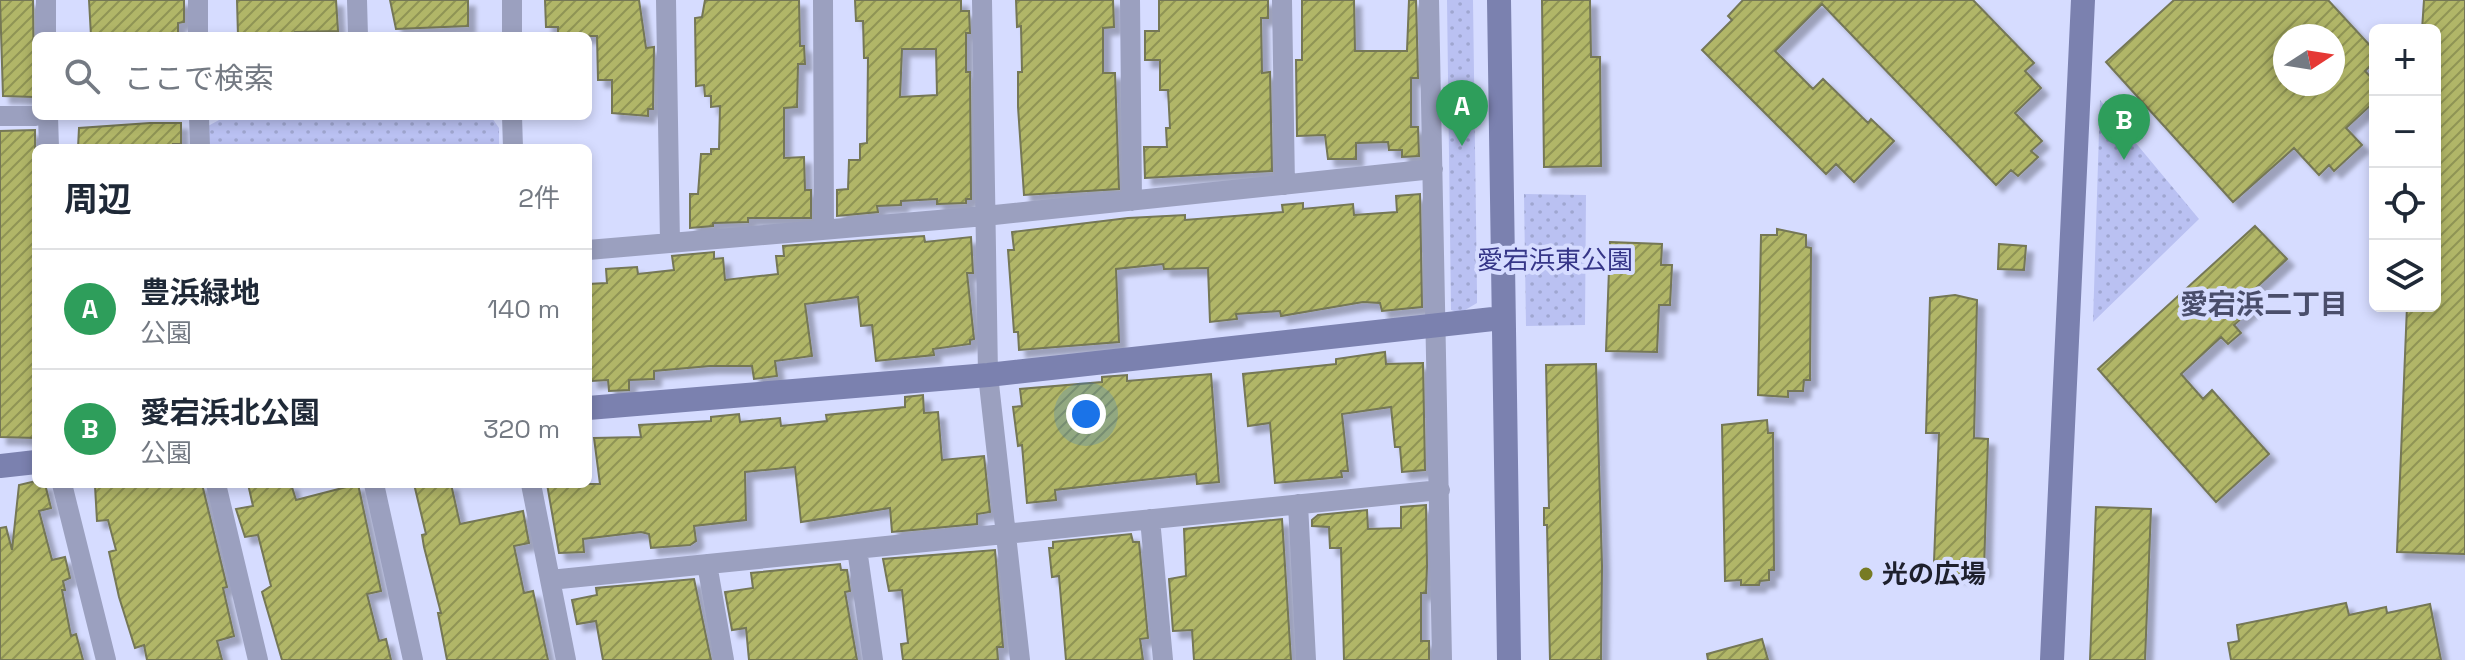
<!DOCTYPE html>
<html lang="ja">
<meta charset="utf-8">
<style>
:root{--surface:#fff;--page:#f2f2f3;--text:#1f2937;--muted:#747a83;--line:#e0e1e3;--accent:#d93025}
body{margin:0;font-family:"Space Grotesk","Noto Sans JP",sans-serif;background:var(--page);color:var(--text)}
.controls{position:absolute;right:24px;top:24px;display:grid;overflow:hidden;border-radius:12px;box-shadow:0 4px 12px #0003}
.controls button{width:72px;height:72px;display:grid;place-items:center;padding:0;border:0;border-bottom:2px solid var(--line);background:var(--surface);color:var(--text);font:40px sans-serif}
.compass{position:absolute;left:2273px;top:24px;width:72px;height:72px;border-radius:50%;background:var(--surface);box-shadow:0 4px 12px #0003;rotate:78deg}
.you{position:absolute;left:1086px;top:414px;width:28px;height:28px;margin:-20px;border:6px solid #fff;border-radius:50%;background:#1a73e8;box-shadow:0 0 0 12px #1a73e833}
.badge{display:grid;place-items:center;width:52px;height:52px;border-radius:50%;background:var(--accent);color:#fff;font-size:26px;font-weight:700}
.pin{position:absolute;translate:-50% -66px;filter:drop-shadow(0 2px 4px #0008)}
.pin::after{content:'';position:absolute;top:42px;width:28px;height:24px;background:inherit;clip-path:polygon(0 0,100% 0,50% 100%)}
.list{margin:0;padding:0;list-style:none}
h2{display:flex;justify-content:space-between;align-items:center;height:104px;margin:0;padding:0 32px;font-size:34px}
h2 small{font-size:26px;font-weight:400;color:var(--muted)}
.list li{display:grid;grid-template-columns:52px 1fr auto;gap:24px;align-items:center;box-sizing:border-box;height:120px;padding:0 32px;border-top:2px solid var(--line)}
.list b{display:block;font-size:30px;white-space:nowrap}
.list p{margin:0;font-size:26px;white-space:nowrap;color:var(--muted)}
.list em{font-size:26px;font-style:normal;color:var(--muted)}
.icon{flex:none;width:44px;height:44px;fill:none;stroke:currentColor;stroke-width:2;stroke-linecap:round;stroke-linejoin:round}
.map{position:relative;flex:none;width:2465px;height:660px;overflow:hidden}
.search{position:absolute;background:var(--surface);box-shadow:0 4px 12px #0003;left:32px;top:32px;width:560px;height:88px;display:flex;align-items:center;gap:20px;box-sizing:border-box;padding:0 28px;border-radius:12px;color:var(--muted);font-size:30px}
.panel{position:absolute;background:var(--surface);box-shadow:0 4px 12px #0003;left:32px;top:144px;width:560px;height:344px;border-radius:12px}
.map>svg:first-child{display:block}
.grass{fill:url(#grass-dots)}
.building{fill:url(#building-hatch);stroke:#747756;stroke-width:2;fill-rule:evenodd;filter:url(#shadow)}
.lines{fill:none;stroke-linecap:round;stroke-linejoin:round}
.street{stroke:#9ba0bf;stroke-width:20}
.secondary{stroke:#7b81af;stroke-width:24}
.poi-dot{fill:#777b24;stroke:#d6dcff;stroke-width:3}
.labels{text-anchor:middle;stroke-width:8;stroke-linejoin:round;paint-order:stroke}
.park-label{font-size:26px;fill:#363688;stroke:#d6dcff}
.poi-label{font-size:26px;font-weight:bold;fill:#1e202d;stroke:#d6dcff;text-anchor:start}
.neighbourhood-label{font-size:28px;font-weight:bold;fill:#4a4e6b;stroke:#d6dcff}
</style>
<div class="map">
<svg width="2465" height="660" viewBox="0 0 2465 660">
<defs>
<pattern id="grass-dots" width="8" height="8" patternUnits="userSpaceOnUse" patternTransform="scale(2)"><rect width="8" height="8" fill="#bac1f2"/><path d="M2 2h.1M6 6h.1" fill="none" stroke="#9fa6d0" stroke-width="1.8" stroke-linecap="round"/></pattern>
<pattern id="building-hatch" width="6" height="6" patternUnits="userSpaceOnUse" patternTransform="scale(2)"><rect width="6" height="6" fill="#b1b667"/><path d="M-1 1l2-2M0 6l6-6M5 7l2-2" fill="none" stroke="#8f9455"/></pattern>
<filter id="shadow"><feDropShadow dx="7" dy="7" stdDeviation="2" flood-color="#0004"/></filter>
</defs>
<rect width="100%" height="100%" fill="#d6dcff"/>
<path class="grass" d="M1447,0H1473L1477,293V303L1460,313L1451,310Z
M2100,100L2199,219L2093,322Z
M492,118L499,128V148H209L208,126L221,119Z
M1524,194L1586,195L1585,325L1526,326Z"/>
<path class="building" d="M0,0H33L34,97L3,96Z
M89,0H184V22L178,23V36H91Z
M237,0H336L338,31L295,32L294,36H238Z
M390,0H468V26L396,29Z
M545,0H639L646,48L654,47L653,109H648V116L612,113V80H598L597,36H558V27H546Z
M705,0H799L800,46H804L805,64H798L797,107L784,108V158L804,157L805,190H811V218H748V222L713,223V226L690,228V194H698L701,154H711V149H719L720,106L711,107V96H705L704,85L696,86L695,18L702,17Z
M855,0H961V11H969L970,33H966V72H970L971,199H966V203L937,204V199L901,201V205L877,206L878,212L837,216V190L848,189L849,160H860V144L867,143L868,58H864L863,21H856ZM902,49H936L937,95L900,97Z
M1016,0H1113L1114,27L1103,28V73H1115L1119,189L1024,195L1018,107V72H1022L1021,26L1017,27Z
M1159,0H1268V18H1261L1262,73L1270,72L1272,171L1145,178L1144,147H1167L1166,128H1170L1168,90H1160V60H1145V31H1159Z
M1302,0H1354L1355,51H1407L1409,0H1416L1418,78H1411V127H1418L1419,156L1402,157V150H1389L1388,142L1356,143V159H1328L1325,135L1297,136L1296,60H1302Z
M1542,0H1590L1591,57H1600L1601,166L1544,167Z
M1743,0H1973L2034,63L2025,71L2041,88L2015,113L2042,141L2031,151L2038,157L2018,176L2011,170L1996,185L1822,4L1775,51L1813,89L1823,79L1868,123L1871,119L1894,141L1854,182L1836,164L1826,174L1702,50L1732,20L1728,16Z
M2174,0H2328L2375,51V61L2365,71L2375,82V101L2346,128L2362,145L2334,171L2329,165L2319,175L2294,148L2233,202L2106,62ZM2285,36H2333V84H2285Z
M2424,0H2465V554L2397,552L2407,306H2435V30H2422Z
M150,123H181V144H173V148H78L79,128Z
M35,130L36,438L0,437V131Z
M1420,194L1422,307L1382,311L1380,303L1363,302L1281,316L1280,311L1236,314L1237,319L1210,322L1208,268L1164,269L1163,264L1116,269L1119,342L1019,350L1018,332H1014L1008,250H1014L1012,232L1128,218L1185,215V220L1283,212L1282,205L1303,203V209L1353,204L1354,215L1397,212L1396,196Z
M2255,226L2287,259L2242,301L2251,310L2234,325L2241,333L2228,344L2221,337L2181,374L2203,399L2212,390L2269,454L2216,502L2098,369Z
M1777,229L1806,235V247L1811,248L1810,380H1804L1803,391H1788V397L1758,395L1761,235H1777Z
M924,236L925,242L971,237L973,273H967L974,339L970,340V344L933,349L934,355L876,361L872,325L861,326L858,297L805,304L812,356L775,361L777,376L754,379L752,366H710L654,371V379L629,380V390L609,391L608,380L591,381L588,284L607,283L606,269L637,267L638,274L674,270L672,256L714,252V259L723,258L725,280L778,274L776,256H784L783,246Z
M1610,242L1662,244L1661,265H1672L1670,305H1659L1657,352L1606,351Z
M1999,244L2026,246L2024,270L1998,269Z
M1955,295L1977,300L1974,438L1988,439L1984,570H1964L1963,576L1943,573L1934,562L1939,433H1926L1930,298Z
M1385,352L1386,364L1423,363L1425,470L1402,472L1400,447H1395L1391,407L1342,414L1348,471H1341L1342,477L1275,483L1270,423L1248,426L1243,374L1336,364V359Z
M1596,364L1602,566L1601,660H1550L1547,525H1544V508H1549L1546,365Z
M1211,374L1219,482L1197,484L1196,474L1124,482L1055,490L1056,500L1027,503L1022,445L1018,446L1013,407L1022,406L1020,389L1102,382V377L1127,375V381Z
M923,395L924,413L938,412L942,460L984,456L990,512L977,514V524L892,532L890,508L801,522L795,467L745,472L746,520L694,526L696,541L690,545L651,548L649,534L641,532L583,539L584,552L559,553L547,484H600L594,438L641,437L639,425L711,421V417L739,414L740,422L780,418L781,426L827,421L826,415L905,407V397Z
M1767,420L1768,433H1773L1774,570H1769V580L1760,581L1759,585H1741V580L1725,581L1722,425Z
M36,481V484H45L51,508L39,511L52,560L65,557L70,578L63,581L65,590H62L71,636L76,634L83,660H0V528L6,527L12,550L19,485Z
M202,484L227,587L223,588L234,636L217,641L222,660H147L144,645L135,648L119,597L109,552L116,550L108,520L97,521L95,486Z
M248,484H291L296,500L358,484L381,591L367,594L379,641L386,639L391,660H282L262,592L271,586L258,535L245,537L236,509L253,506Z
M414,484H451L460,524L523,511L529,543L514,546L524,593L533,591L548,660H447L438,613H441L424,547L422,535L426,534Z
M1426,505L1427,566L1426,593H1421V641H1429V660H1344L1341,548H1330L1329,527L1312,526V520L1318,515L1367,510L1368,529L1401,528V507Z
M2096,507L2151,509L2145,660H2090Z
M1282,519L1291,660H1194L1192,630L1173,631L1169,579L1186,576L1184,529Z
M1131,534L1133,542H1139L1148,638L1140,639L1143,660H1066L1059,576L1052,577L1049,548H1053V542Z
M995,550L1003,647H997L998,660H903L901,644L908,643L902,590L889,591L883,559Z
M840,564L841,570H847L850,591L845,592L857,660H749L746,628L732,630L725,592L753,588L751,573Z
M694,579L711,660H603L596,621L577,624L572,600L597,595L596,588Z
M2346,603L2349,615L2386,607L2387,613L2430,604L2441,660H2231L2228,643L2239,641L2237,625Z
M1762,639L1768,660H1708L1707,654Z"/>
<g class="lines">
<path class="street" d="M46,0V36
M198,0V36
M357,0L358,36
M666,0L670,243
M823,0L824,229
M982,0L988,375L1020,660
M1130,0L1132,201
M1282,0L1285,185
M1429,0L1442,660
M512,36V0
M0,116H36
M48,116L49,148
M199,116L200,148
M512,116L513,148
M588,250L985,216L1433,169
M62,484L106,660
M216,484L258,660
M374,484L413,660
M531,484L566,660
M1298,504L1306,660
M1150,519L1163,660
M857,549L873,660
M707,564L724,660
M550,580L1440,490"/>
<path class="secondary" d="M1499,0L1509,660
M588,408L988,375L1502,318
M0,466L36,462
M2052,660L2083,0"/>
</g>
<circle class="poi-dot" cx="1866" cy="574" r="8"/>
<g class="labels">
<g class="park-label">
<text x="1555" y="269">愛宕浜東公園</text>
</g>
<g class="poi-label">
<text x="1882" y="583">光の広場</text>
</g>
<g class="neighbourhood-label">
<text x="2264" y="314">愛宕浜二丁目</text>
</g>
</g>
</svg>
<div class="controls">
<button>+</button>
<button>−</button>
<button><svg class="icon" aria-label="locate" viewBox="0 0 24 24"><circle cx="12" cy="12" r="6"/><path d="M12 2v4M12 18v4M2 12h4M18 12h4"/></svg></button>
<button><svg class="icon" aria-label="layers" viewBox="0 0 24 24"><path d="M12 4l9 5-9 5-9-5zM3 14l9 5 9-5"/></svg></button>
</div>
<svg class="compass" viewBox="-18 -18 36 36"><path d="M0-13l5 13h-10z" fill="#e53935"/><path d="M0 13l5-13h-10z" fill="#747a83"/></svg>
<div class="you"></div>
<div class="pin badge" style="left:1462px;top:146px;background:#2e9e5b">A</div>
<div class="pin badge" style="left:2124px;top:160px;background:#2e9e5b">B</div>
<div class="search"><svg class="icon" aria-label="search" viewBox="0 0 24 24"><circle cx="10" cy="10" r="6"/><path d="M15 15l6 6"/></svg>ここで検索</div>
<section class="panel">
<h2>周辺<small>2件</small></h2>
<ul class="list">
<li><span class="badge" style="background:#2e9e5b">A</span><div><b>豊浜緑地</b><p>公園</p></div><em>140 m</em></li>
<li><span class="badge" style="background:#2e9e5b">B</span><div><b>愛宕浜北公園</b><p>公園</p></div><em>320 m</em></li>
</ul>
</section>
</div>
